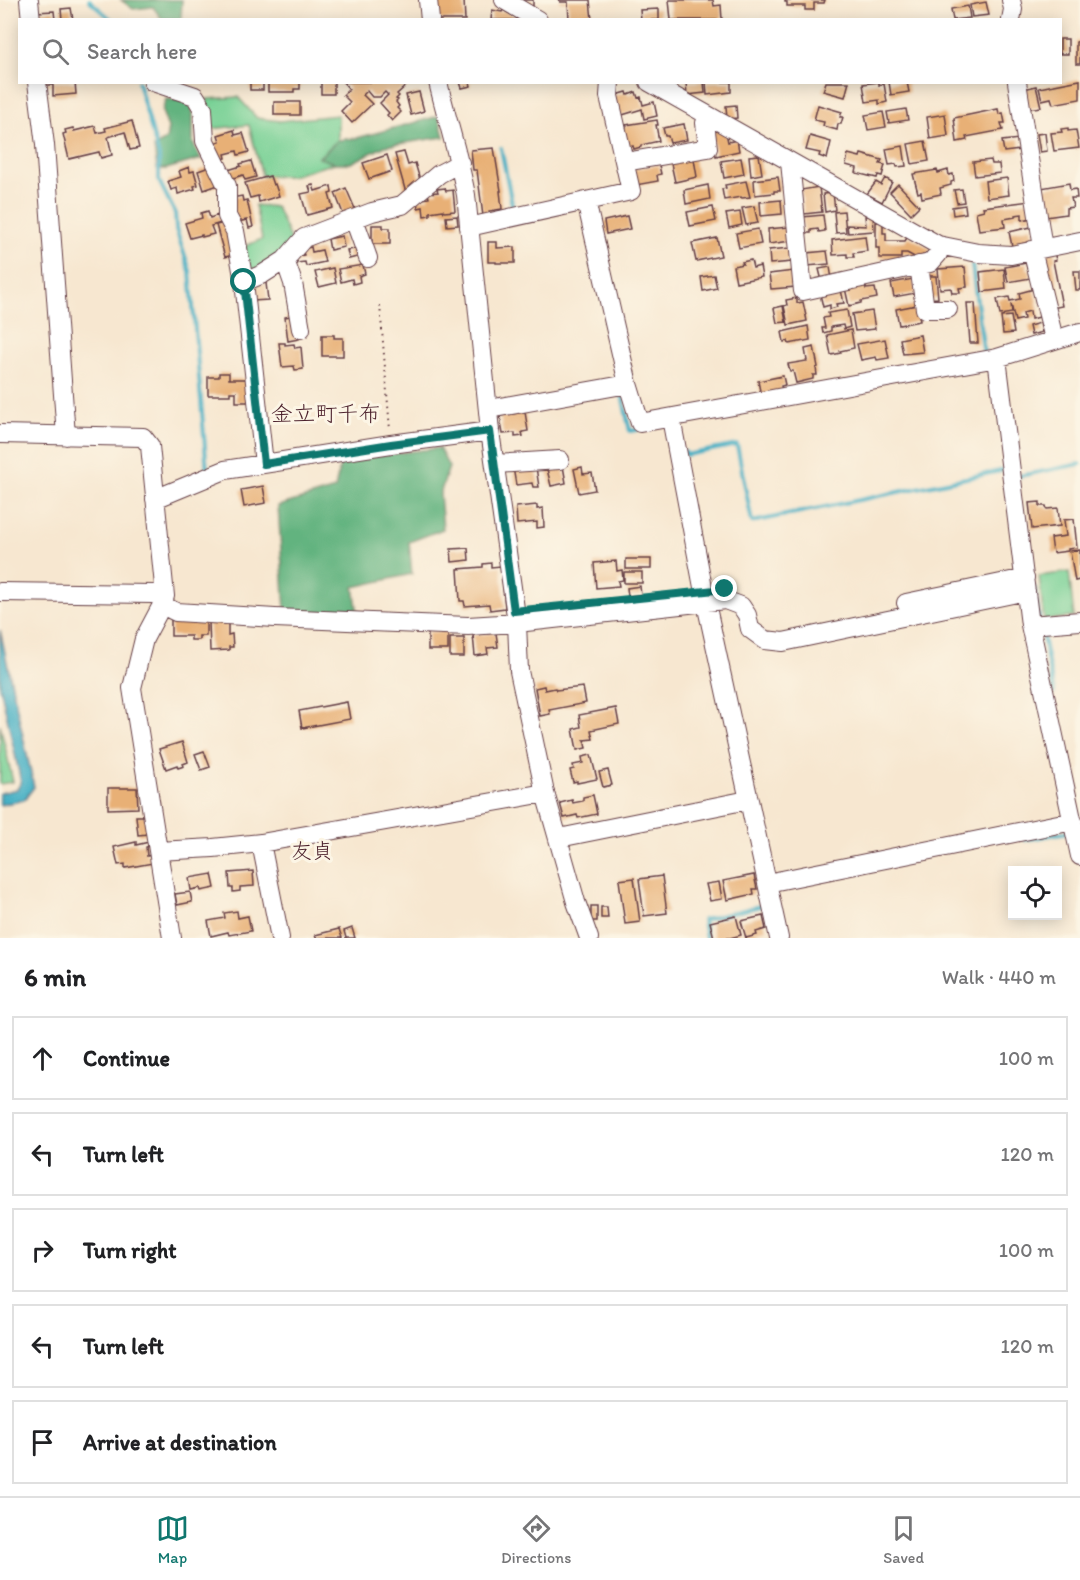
<!DOCTYPE html>
<meta charset="utf-8">
<style>
:root{--surface:#fff;--page:#f2f2f2;--text:#202124;--muted:#757577;--line:#e0e0e0;--accent:#0f766e}
body{margin:0;font-family:Itim,"Klee One",sans-serif;background:var(--page);color:var(--text)}
.controls{position:absolute;right:18px;bottom:18px;display:grid;overflow:hidden;border-radius:0px;box-shadow:0 3px 15px #0003}
.controls button{width:54px;height:54px;display:grid;place-items:center;padding:0;border:0;border-bottom:2px solid var(--line);background:var(--surface);color:var(--text);font:30px sans-serif}
.stop{position:absolute;width:18px;height:18px;margin:-14px;border:4px solid #0f766e;border-radius:50%;background:#fff}
.stop.end{background:#0f766e;border-color:#fff;box-shadow:0 2px 6px #0008}
.list{margin:0;padding:0;list-style:none}
h2{display:flex;justify-content:space-between;align-items:center;height:78px;margin:0;padding:0 24px;font-size:26px}
h2 small{font-size:20px;font-weight:400;color:var(--muted)}
.list li{display:grid;grid-template-columns:39px 1fr auto;gap:18px;align-items:center;box-sizing:border-box;height:84px;margin:0 12px 12px;padding:0 12px;border:2px solid var(--line);border-radius:0px}
.list b{display:block;font-size:22px;white-space:nowrap}
.list em{font-size:20px;font-style:normal;color:var(--muted)}
.icon{flex:none;width:33px;height:33px;fill:none;stroke:currentColor;stroke-width:2;stroke-linecap:round;stroke-linejoin:round}
.map{position:relative;flex:none;width:1080px;height:938px;overflow:hidden}
.search{position:absolute;background:var(--surface);box-shadow:0 3px 15px #0003;left:18px;right:18px;top:18px;height:66px;display:flex;align-items:center;gap:15px;box-sizing:border-box;padding:0 21px;border-radius:0px;color:var(--muted);font-size:22px}
.sheet{height:558px;background:var(--surface)}
nav{display:flex;justify-content:space-around;align-items:center;box-sizing:border-box;height:84px;border-top:2px solid var(--line);background:var(--surface);font-size:16px;color:var(--muted)}
nav a{display:grid;justify-items:center;gap:3px}
nav .on{color:var(--accent)}
.map>svg:first-child{display:block}
.green{fill:#79d196;stroke:#627860;stroke-width:1.5}
.forest{fill:#62b37f;stroke:#566955;stroke-width:1.5}
.water{fill:#46b0c5;stroke:#486878;stroke-width:1.5}
.lines{fill:none;stroke-linecap:round;stroke-linejoin:round}
.stream{stroke:#46b0c5;stroke-width:4}
.building{fill:#e8b076}
.minor-casing{stroke:#643d44;stroke-width:20}
.path{stroke:#643d44;stroke-width:2;stroke-dasharray:1.5 4.5;stroke-linecap:butt}
.minor{stroke:#fff;stroke-width:18}
.route{stroke:#0f766e;stroke-width:8}
.labels{text-anchor:middle;stroke-width:6;stroke-linejoin:round;paint-order:stroke}
.neighbourhood-label{font-size:21px;fill:#4a1f2b;stroke:#fcf5e5}
.quarter-label{font-size:22px;fill:#4a1f2b;stroke:#fcf5e5}
</style>
<div class="map">
<svg width="1080" height="938" viewBox="0 0 1080 938">
<rect width="100%" height="100%" fill="#fcf5e5"/>
<filter id="ink" filterUnits="userSpaceOnUse"><feTurbulence type="fractalNoise" baseFrequency=".0167" numOctaves="2"/><feDisplacementMap in="SourceGraphic" scale="12" xChannelSelector="R" yChannelSelector="G"/><feConvolveMatrix kernelMatrix="1 2 1 2 8 2 1 2 1" color-interpolation-filters="sRGB"/></filter>
<filter id="wash" filterUnits="userSpaceOnUse"><feTurbulence type="fractalNoise" baseFrequency=".008" numOctaves="4" result="noise"/><feDisplacementMap in="SourceGraphic" scale="24" xChannelSelector="R" yChannelSelector="G"/><feGaussianBlur stdDeviation="1.35" result="paint"/><feColorMatrix in="noise" values="0 0 0 0 0 0 0 0 0 0 0 0 0 0 0 0 0 1.4 0 .05"/><feComposite in="paint" operator="in"/></filter>
<g filter="url(#wash)">
<rect width="100%" height="100%" fill="#f7e7d0"/>
<path class="green" d="M238,97L257,118L280,121L338,115V140L319,157L335,163L291,176H262L249,125L210,129L207,99Z
M255,205L276,207L292,243L266,267L248,272L243,247L262,239Z
M1069,572L1074,617L1044,620L1039,576Z
M0,724L13,782L0,784Z"/>
<path class="forest" d="M121,0H182L181,19H162L153,7L133,9Z
M166,99L190,101L193,114V143L201,159L166,169H157L154,147L166,140L168,128L162,111Z
M439,116L444,137L385,146L351,163H335L319,158L338,140L357,138Z
M439,448L449,467L440,494L443,529L409,542L412,574L354,587L358,614L285,610L278,506L335,489L341,460Z"/>
<path class="water" d="M0,630L34,787L24,800L0,805V793L17,789L21,782L0,686Z"/>
<g class="lines">
<path class="stream" d="M89,0L112,20
M138,82L159,156V181L175,213L176,229L190,271L207,471
M501,148L513,209
M972,265L984,354
M622,395L630,431L637,430
M685,452L686,455L737,445L752,522L1005,470
M1019,476L1080,464
M1034,587L1039,618
M1042,632L1054,693
M1025,840L1067,832
M706,938L703,920L764,905"/>
</g>
<g id="blocks">
<path class="building" d="M436,0H464L465,20H438Z
M519,0H533V6H530Z
M559,0H590L592,20H569L568,2H560Z
M669,0H713L714,6L721,5L722,20H671Z
M785,0H825L824,3H814V10H805V6H787V2H785Z
M986,2L989,15L972,17L970,5Z
M968,6L970,18L953,20L951,9Z
M71,8L73,20H62L61,9Z
M659,9V20H641L640,10Z
M492,10L502,12L503,10L520,20H491Z
M54,11L55,20H37L36,12Z
M1060,39H1068V54H1060Z
M1080,41V64H1076V42Z
M1080,80V99L1053,104L1051,98L1042,100L1039,88Z
M43,82H75L76,94L53,96V85H43Z
M250,82H263V90H250Z
M268,82H300V89H294V92H268Z
M321,82H334V94H321Z
M343,82H406L408,84L397,94L399,96L396,99L398,100L396,102L399,106L397,108L401,112L392,121L387,115L389,113L380,103L388,95L385,92L380,97H372L367,91L363,95L372,104L352,123L341,111L350,102L343,95L349,89Z
M460,82H470L471,86L462,88Z
M686,82H704L705,93L687,95Z
M706,82H731V92L707,95Z
M826,82H849L845,97L823,91Z
M879,82V85L884,84L887,102L879,104V100L866,102L863,84Z
M889,82H907L909,92L891,95Z
M1036,86L1041,107L1028,109L1024,89Z
M419,92L424,111L411,115L406,95Z
M627,92L628,95L636,92L638,98L641,97L643,105L654,102L657,116L644,119L642,109L619,116L613,96Z
M274,102H300V115H274Z
M736,105L737,118L727,119L726,106Z
M818,105L842,112L840,117H843L841,124H838L837,130L823,126L824,122L814,120Z
M906,109L908,120L889,123L887,112Z
M998,109L999,114L1003,113L1005,123H1001L1003,130L966,137L967,140L957,142L954,118Z
M883,112L886,127L868,130L865,115Z
M945,114L948,136L930,139L927,117Z
M657,120L658,125H656L659,141L641,145V147L634,149L633,146L626,148L622,127H626V125Z
M132,121L139,148L130,150L125,132L108,137L112,155L101,158L99,152L69,159L63,134L66,133L65,130L73,128L74,131L95,126L97,133L106,131L105,128Z
M684,124L687,140L670,143L668,136H665L663,128Z
M1068,128V131L1076,130L1079,148L1054,151L1051,133L1062,132L1061,129Z
M717,129L726,133L728,142L737,140L739,151L716,156L711,130Z
M234,130L235,135L243,133L249,152L238,155L237,151L225,154L226,158L219,160L214,143L220,141L218,135Z
M1045,133L1047,151L1040,152L1037,134Z
M810,136L831,142L827,159L819,156L820,153L806,150Z
M1019,139L1020,150L1004,152L1002,141Z
M925,141L929,161L912,164L908,144Z
M903,146L906,166L897,167L896,164L889,165L886,149Z
M494,148L501,191H500L502,209L489,211L490,216H483L477,170H473L471,150Z
M404,152L408,165L415,163L421,183L406,193L395,154Z
M848,154L860,157L861,154L882,160L880,164L885,165L882,176L878,175L877,178L856,173L857,168L846,165Z
M387,155L392,171L369,179L363,163Z
M759,155L762,174L751,176L749,156Z
M741,158L744,174L724,178L721,161Z
M670,159H694L697,177L675,182Z
M991,160L992,164H999L1000,173L975,176L973,162Z
M251,161L256,177L245,180L243,175L230,179L228,170L241,166L240,164Z
M215,165L221,184L204,190L198,171Z
M659,165L661,174L657,175L658,181L636,185L633,169Z
M189,167L190,172L194,171L198,185L194,186L195,189L178,194L177,188L171,190L168,181L181,177L179,171Z
M937,170L938,173L948,170L949,175L953,174L954,181L951,182V185L940,188L941,194L922,198L921,192L918,193L913,174Z
M270,176L273,185L275,184L279,196L259,202L258,196L250,198L245,183Z
M778,177L780,191H774V193L755,195L754,180Z
M885,178L892,182L882,202L867,194L876,182L881,185Z
M1007,178L1009,195L987,198L985,181Z
M746,181L750,197L742,198L741,197L724,200L722,189L726,188L725,185Z
M1069,183L1070,190L1076,189L1077,198H1071L1073,207L1066,208V214L1046,217L1041,188Z
M898,184L919,206L911,214L890,192Z
M313,185L315,191L331,186L332,193L329,194L333,208L307,215L301,194L311,192L309,186Z
M708,185L710,199L686,204L684,190Z
M819,187L822,212L804,214L801,190Z
M346,188L356,211L344,216L335,193Z
M445,188L446,191L453,190L455,211L444,212L443,210L430,212V215L424,216L423,207L418,208L417,200L429,198L428,193L438,192L437,189Z
M962,189L964,202L957,203L954,190Z
M833,193L835,210L825,212L823,194Z
M242,196L243,201L247,200L253,227L249,228L247,220L237,222L231,198Z
M781,200L782,214L761,216L760,202Z
M1030,201L1032,218L1022,220V214L1015,215V217L1004,219L1005,227L979,230L976,212L984,210L983,207Z
M965,205L966,213L953,215L952,207Z
M754,206L758,223L746,225L742,208Z
M713,207L716,221L690,226L687,212Z
M208,211L210,218L218,215L221,223L211,226L214,234L202,237V235L190,238L185,223L202,218L201,213Z
M844,211L846,232L836,233L834,212Z
M740,212L742,225L729,228L726,214Z
M823,215L825,231L819,232L818,229L811,230V233H804L802,217Z
M457,216L458,225L447,226L446,217Z
M627,216L630,229L606,234L604,221Z
M865,216H873L874,231L848,233L847,225L866,226Z
M876,222H883V233H886V241H905L908,236L931,249L926,257L923,255L920,260L907,253H901V258H879V248H876Z
M225,223L237,254L225,257L216,225Z
M372,225H383V228H390V244H372Z
M789,227L791,241L769,244L768,229Z
M1031,227L1034,241L1012,246L1009,232Z
M758,229L761,244L739,248L736,233Z
M342,236L344,247L330,250L328,239Z
M865,236L867,251L853,253L854,257H847V254L833,255L832,240Z
M717,238L721,256L696,261L692,243Z
M488,242H497V248L515,247V263H496V262H488Z
M311,247L312,252L322,250L325,262L306,266L305,262L296,263L295,257L304,255L302,249Z
M790,248L792,262L770,264L769,250Z
M356,249L357,257L349,259L347,250Z
M827,251L829,264L807,266L806,253Z
M1054,251L1056,260L1053,261L1062,306L1052,308L1037,255Z
M751,260L753,268L760,266L762,277L736,282L733,266L743,264L742,262Z
M1026,263L1027,269H1030L1031,278L1008,282L1005,267Z
M363,265L365,274L359,276L360,282L353,284L352,279L341,282L338,269Z
M830,267L832,279L822,281L819,269Z
M965,267L967,287L959,288L960,293H952L951,288L940,289L938,269Z
M333,268L336,283L319,287L315,272Z
M1004,269L1006,289L982,292L980,272Z
M794,271L796,287L771,289L769,274Z
M1074,271H1080V290H1076Z
M714,275L717,288L703,291L701,277Z
M926,276H936L938,298L928,299Z
M913,279L916,293L894,297L891,283Z
M266,283L268,300L252,301L250,285Z
M865,284L866,289L875,288L877,298L861,301V303L849,306L845,288Z
M1034,289L1040,317L1031,319L1030,311L1023,313L1024,319L1015,321L1011,304L1012,313L1000,315L997,299L1009,297L1010,301L1020,299L1019,293Z
M841,290L844,303L836,304L837,307L830,309V305L823,307L820,294Z
M797,298V303L803,302L807,321L788,325L784,306L787,305L786,300Z
M967,303H975L978,343H970Z
M917,305L920,321L899,325L896,309Z
M783,306L786,322L777,323L774,308Z
M847,310L850,327L844,329L843,325L831,327V331L823,333L822,328H825L823,318L829,317L828,313Z
M872,311L875,329L855,331L852,314Z
M296,315L299,339L288,341L285,317Z
M1011,316L1014,333L1003,334L1001,317Z
M1040,323L1042,332L1031,335L1029,326Z
M808,326L810,340L789,344L788,341L784,342L782,332Z
M851,330L854,348L840,351L841,353L831,355L827,335Z
M322,335H334V338H343V356H322Z
M920,335L923,352L903,354L900,339Z
M885,339L889,358L877,360L876,357L861,360L857,344Z
M279,343H285V345L294,344L295,348L301,347L303,369L295,370L294,366L282,367Z
M814,347L818,367L816,368L817,375H813V379L796,383L793,371H790L788,364L807,361L805,349Z
M219,373H229V379H247L250,402H236V392H230V395H208V377H219Z
M783,376L785,385L781,386L782,392L761,396L758,381Z
M525,412L528,431L522,432L523,436L515,437V433L503,434L500,416Z
M563,466L566,483L551,486L547,469Z
M513,467H536L539,487H533L532,483L516,485Z
M582,467L583,474L592,473L595,490L579,493L574,469Z
M263,486L266,503L244,507L241,490Z
M1040,502V506H1046L1047,509L1058,508L1060,526L1032,529L1029,503Z
M537,505V509L543,508L544,527L537,528V522L517,524L516,507Z
M1074,519L1077,548L1068,549V551L1053,553L1051,538L1066,536L1064,520Z
M468,548L469,560L452,562L451,549Z
M1080,550V580L1075,581L1070,551Z
M626,559H651V569H626Z
M616,561L617,571L622,570L623,580L618,581L619,586L596,588L594,563Z
M491,563V567L501,566L505,608L490,610L489,604L465,606L464,601H460L458,569L483,567V564Z
M624,572H642V583H624Z
M640,586L641,595L628,596L627,588Z
M171,618H206V636H199V640H191V636H171Z
M228,620V635L232,634L233,647H229V650L210,651L209,621Z
M448,631V650H428V632Z
M496,633L498,647L487,648L488,654L475,656L473,635Z
M450,638H464V657H450Z
M544,686L545,690L555,688L556,690L583,687L586,703L549,710L550,714L540,716L535,688Z
M347,702L350,719L302,728L299,711Z
M616,708L619,724L591,730L593,739L584,740L586,748L577,750L573,729L581,727L579,715Z
M182,742L188,762L183,764L184,766L178,768L177,765L166,769L159,749Z
M204,751L210,767L201,770L195,754Z
M591,755L597,779L577,783V781L573,782L570,770L574,769L573,765L583,763L582,757Z
M608,770L612,785L603,787L599,772Z
M108,788H137L138,808L108,809Z
M593,795L597,814L578,818L577,815L564,818L560,803L572,800L573,803L583,801V797Z
M136,816H146L148,834L138,835Z
M136,842V845L149,842L150,846L146,847L147,856L152,855L153,863L125,868V864L118,865L114,847Z
M253,871L254,886L240,887V891L233,892V888H230L229,873Z
M212,874L215,888L201,891L200,888L191,890L189,878Z
M754,875L757,889H753L754,894L727,900L723,881Z
M662,876L667,913L644,916L639,879Z
M634,878L640,922L625,924L619,880Z
M719,882L722,899L710,901L706,884Z
M190,892L192,902L177,905L175,894Z
M591,906H597V921H591Z
M601,907H607L608,918H601Z
M237,911L238,918L248,916L251,931L229,935L228,932L211,936L208,921L225,918L224,913Z
M736,916L741,935L730,938H714L710,922Z
M763,916L766,929L756,932L757,935L746,938L741,921Z
M352,928L355,938H346L344,931Z
M339,929L342,938H316L315,935Z"/>
</g>
</g>
<g filter="url(#ink)">
<use href="#blocks" fill-opacity="0" stroke="#643d44" stroke-width="1.5"/>
<g class="lines">
<g class="minor-casing">
<path id="minor" d="M29,0L31,20
M428,0L430,20
M504,0L538,20
M1011,0L1013,9L1011,20
M37,82L45,145L66,436
M153,82L195,96L203,109L205,141L227,186V216L235,231L244,282L264,464
M438,82C447,120 459,157 466,195L490,431L517,623L519,671L545,793L576,902L589,938
M649,82L938,245L978,253L1011,255L1080,241
M1017,82L1043,248
M625,162L708,148L705,123L708,116
M790,162L803,291L930,263L938,254V245
M586,201L628,384L640,423L997,358L1080,332
M354,219L368,258
M469,227L631,191L609,96L610,82
M1032,250L1054,339
M285,260L293,283L301,329
M919,265L925,309H948
M244,282L263,274L285,260L304,238L372,212L402,205L439,174L460,163
M997,358L1030,625L1080,856
M489,409L628,384
M671,418L706,603L779,938
M0,434L143,437L150,446L165,596L162,605L144,639L132,688L172,938
M495,464L560,460
M155,499L225,470L391,444L490,431
M0,592L153,594L165,596
M906,603L1025,578
M162,605L176,612L275,618L468,626L517,623L725,600L741,606L747,615L750,629L765,640L783,642L1026,591
M1030,625L1080,621
M559,838L748,800
M261,843L280,938
M158,851L213,848L261,843L545,793
M767,883L1073,821"/>
</g>
<path class="path" d="M380,305L390,430"/>
<use href="#minor" class="minor"/>
</g>
</g>
<g class="lines" filter="url(#ink)">
<path class="route" d="M244,282L264,464L391,444L490,431L514,611L725,589"/>
</g>
<g class="labels">
<g class="neighbourhood-label">
<text x="312" y="858">友貞</text>
</g>
<g class="quarter-label">
<text x="326" y="421">金立町千布</text>
</g>
</g>
</svg>
<div class="controls">
<button><svg class="icon" aria-label="locate" viewBox="0 0 24 24"><circle cx="12" cy="12" r="6"/><path d="M12 2v4M12 18v4M2 12h4M18 12h4"/></svg></button>
</div>
<div class="stop" style="left:244px;top:282px"></div>
<div class="stop end" style="left:725px;top:589px"></div>
<div class="search"><svg class="icon" aria-label="search" viewBox="0 0 24 24"><circle cx="10" cy="10" r="6"/><path d="M15 15l6 6"/></svg>Search here</div>
</div>
<section class="sheet">
<h2>6 min<small>Walk · 440 m</small></h2>
<ul class="list">
<li><svg class="icon" aria-label="ahead" viewBox="0 0 24 24"><path d="M12 20V5M6 11l6-6 6 6"/></svg><div><b>Continue</b></div><em>100 m</em></li>
<li><svg class="icon" aria-label="left" viewBox="0 0 24 24"><path d="M17 20v-9H6M10 6l-5 5 5 5"/></svg><div><b>Turn left</b></div><em>120 m</em></li>
<li><svg class="icon" aria-label="right" viewBox="0 0 24 24"><path d="M7 20v-9h11M14 6l5 5-5 5"/></svg><div><b>Turn right</b></div><em>100 m</em></li>
<li><svg class="icon" aria-label="left" viewBox="0 0 24 24"><path d="M17 20v-9H6M10 6l-5 5 5 5"/></svg><div><b>Turn left</b></div><em>120 m</em></li>
<li><svg class="icon" aria-label="arrive" viewBox="0 0 24 24"><path d="M6 21V4h12l-3 4 3 4H6"/></svg><div><b>Arrive at destination</b></div></li>
</ul>
</section>
<nav>
<a class="on"><svg class="icon" aria-label="map" viewBox="0 0 24 24"><path d="M3 6l6-2 6 2 6-2v14l-6 2-6-2-6 2zM9 4v14M15 6v14"/></svg>Map</a>
<a><svg class="icon" aria-label="directions" viewBox="0 0 24 24"><path d="M12 3l9 9-9 9-9-9zM9 14v-3h6M13 9l2 2-2 2"/></svg>Directions</a>
<a><svg class="icon" aria-label="saved" viewBox="0 0 24 24"><path d="M7 4h10v16l-5-4-5 4z"/></svg>Saved</a>
</nav>
